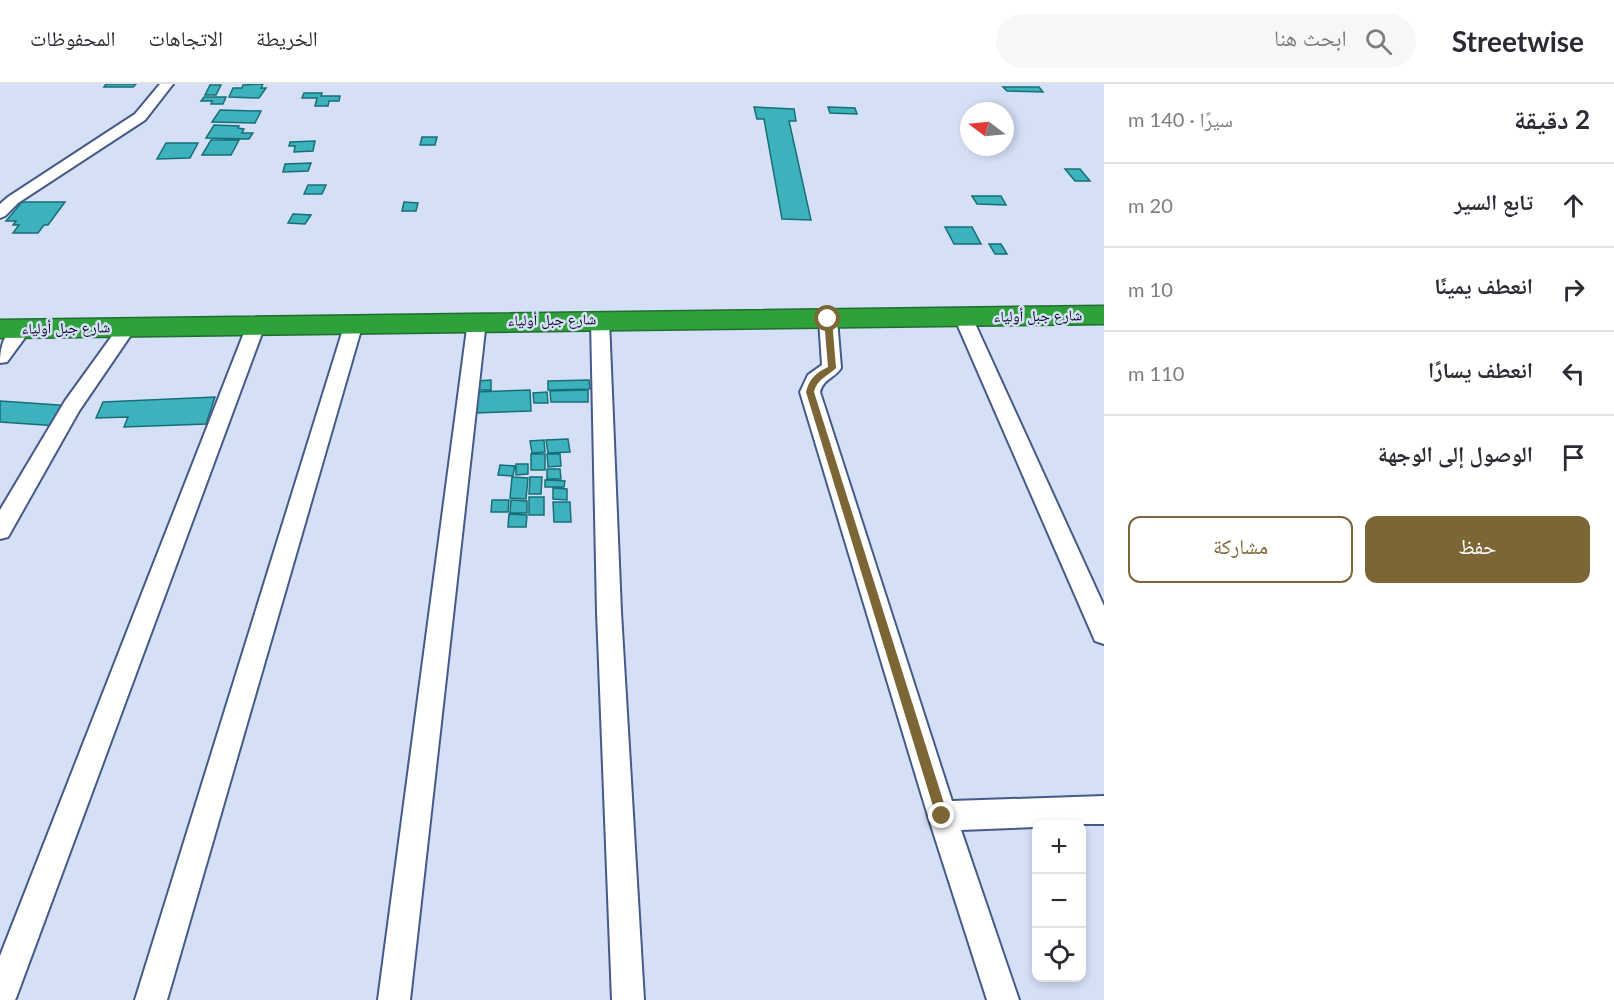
<!DOCTYPE html>
<html lang="ar">
<meta charset="utf-8">
<style>
:root{--surface:#fff;--page:#f7f7f7;--text:#2b2b33;--muted:#7c7c81;--line:#e1e1e2;--accent:#7d6636}
body{margin:0;font-family:Lato,"Noto Naskh Arabic",sans-serif;background:var(--page);color:var(--text);direction:rtl}
.controls{position:absolute;right:18px;bottom:18px;display:grid;overflow:hidden;border-radius:12px;box-shadow:0 3px 9px #0003}
.controls button{width:54px;height:54px;display:grid;place-items:center;padding:0;border:0;border-bottom:2px solid var(--line);background:var(--surface);color:var(--text);font:30px sans-serif}
.compass{position:absolute;left:960px;top:18px;width:54px;height:54px;border-radius:50%;background:var(--surface);box-shadow:0 3px 9px #0003;rotate:286deg}
.stop{position:absolute;width:18px;height:18px;margin:-14px;border:4px solid #7d6636;border-radius:50%;background:#fff}
.stop.end{background:#7d6636;border-color:#fff;box-shadow:0 2px 6px #0008}
.list{margin:0;padding:0;list-style:none}
h2{display:flex;justify-content:space-between;align-items:center;height:78px;margin:0;padding:0 24px;font-size:26px}
h2 small{font-size:20px;font-weight:400;color:var(--muted)}
.list li{display:grid;grid-template-columns:39px 1fr auto;gap:18px;align-items:center;box-sizing:border-box;height:84px;padding:0 24px;border-top:2px solid var(--line)}
.list b{display:block;font-size:22px;white-space:nowrap}
.list em{font-size:20px;font-style:normal;color:var(--muted)}
.actions{display:flex;gap:12px;padding:18px 24px}
.actions a{flex:1;padding:14px 0;border:2px solid var(--accent);border-radius:12px;text-align:center;font-size:21px;color:var(--accent)}
.actions .main{background:var(--accent);color:#fff}
.icon{flex:none;width:33px;height:33px;fill:none;stroke:currentColor;stroke-width:2;stroke-linecap:round;stroke-linejoin:round}
.map{position:relative;flex:none;width:1104px;height:916px;overflow:hidden;direction:ltr}
header{display:flex;align-items:center;gap:36px;box-sizing:border-box;height:84px;padding:0 30px;background:var(--surface);border-bottom:2px solid var(--line)}
header strong{font-size:28px}
nav{display:flex;gap:33px;margin-inline-start:auto;font-size:21px}
.search{width:420px;height:54px;background:var(--page);display:flex;align-items:center;gap:15px;box-sizing:border-box;padding:0 21px;border-radius:33px;color:var(--muted);font-size:22px}
main{display:flex}
aside{flex:1;background:var(--surface)}
.map>svg:first-child{display:block}
.building{fill:#3db2bd;stroke:#166f77;stroke-width:1.5}
.lines{fill:none;stroke-linecap:round;stroke-linejoin:round}
.street-casing{stroke:#455a88;stroke-width:4}
.highway-casing{stroke:#206d30;stroke-width:3}
.street{fill:#fff;fill-rule:evenodd}
.highway{fill:#2fa13a;fill-rule:evenodd}
.route{fill:#7d6636}
.labels{text-anchor:middle;stroke-width:5;stroke-linejoin:round;paint-order:stroke}
.far-street-label{font-size:15px;fill:#050c1e;stroke:#d5dff5}
</style>
<header>
<strong>Streetwise</strong>
<div class="search"><svg class="icon" aria-label="search" viewBox="0 0 24 24"><circle cx="10" cy="10" r="6"/><path d="M15 15l6 6"/></svg>ابحث هنا</div>
<nav><a>الخريطة</a><a>الاتجاهات</a><a>المحفوظات</a></nav>
</header>
<main>
<aside>
<h2>2 دقيقة<small>سيرًا · 140 m</small></h2>
<ul class="list">
<li><svg class="icon" aria-label="ahead" viewBox="0 0 24 24"><path d="M12 20V5M6 11l6-6 6 6"/></svg><div><b>تابع السير</b></div><em>20 m</em></li>
<li><svg class="icon" aria-label="right" viewBox="0 0 24 24"><path d="M7 20v-9h11M14 6l5 5-5 5"/></svg><div><b>انعطف يمينًا</b></div><em>10 m</em></li>
<li><svg class="icon" aria-label="left" viewBox="0 0 24 24"><path d="M17 20v-9H6M10 6l-5 5 5 5"/></svg><div><b>انعطف يسارًا</b></div><em>110 m</em></li>
<li><svg class="icon" aria-label="arrive" viewBox="0 0 24 24"><path d="M6 21V4h12l-3 4 3 4H6"/></svg><div><b>الوصول إلى الوجهة</b></div></li>
</ul>
<div class="actions"><a class="main">حفظ</a><a>مشاركة</a></div>
</aside>
<div class="map">
<svg width="1104" height="916" viewBox="0 0 1104 916">
<rect width="100%" height="100%" fill="#d5dff5"/>
<path class="building" d="M106,0H136L133,3H104Z
M263,0L261,4H266L259,14L229,13L233,4H242L243,1Z
M210,1H221L216,11H205Z
M1003,3H1039L1043,8L1007,7Z
M304,9H322L321,12H340L339,17H329L328,22H315L317,14H302Z
M204,13H226L223,20H211L212,17H201Z
M754,23L794,25L796,37H789L811,136L782,135L764,35H757Z
M828,23L855,24L857,30L830,29Z
M220,26L261,27L255,39L212,38Z
M214,41L239,42L238,44L244,45L242,49H253L249,55L206,54Z
M422,53H437L435,61H420Z
M211,56H239L231,71H202Z
M315,57L313,67L294,68L295,62H289L290,58Z
M166,59H198L190,74L157,75Z
M311,79L308,87L283,88L285,80Z
M1065,85H1080L1090,97H1075Z
M308,101H326L322,110H304Z
M972,112H1001L1006,121L977,120Z
M22,118H65L48,141H44L38,149H13L19,141H13L16,137H6Z
M404,118L418,119L416,127H402Z
M293,130L311,131L305,140L288,139Z
M945,143H972L981,160H954Z
M989,160H1001L1007,170H995Z
M491,296V306H476V297Z
M589,296L590,305L548,306V297Z
M530,306L531,327L475,329V308Z
M588,306V318H551L550,307Z
M547,308L548,319H534L533,309Z
M215,313L206,340L124,343L128,333L96,334L103,318Z
M0,317L72,322L58,342L0,338Z
M568,355L570,368L548,369L546,356Z
M544,356L545,368L532,369L530,357Z
M531,370H545V386H531Z
M547,370H560L561,382L548,383Z
M516,380H528V390L516,391Z
M500,381L515,382L513,392L498,391Z
M547,385H560L561,395H547Z
M512,393L528,394L526,415L510,414Z
M530,393H542L541,410H529Z
M545,396L565,397L564,403H545Z
M553,404L567,405V416L553,415Z
M529,413H544V431H529Z
M492,416H509L508,428H491Z
M511,416L527,417V429H510Z
M553,418H570L571,438H554Z
M509,430L527,431L526,443H508Z"/>
<g class="lines">
<g class="street-casing">
<path id="street" d="M160,0H173L145,36L18,119L5,132L0,134V120L8,113L135,30Z
M963,227L969,229L972,233L1104,522V560L1095,557L954,233L957,229Z
M828,229L834,231L837,235L841,284C835,294 823,295 820,308L952,717L1104,712V740H1036V743L961,746L1019,916H987L928,732L800,308L808,291L822,281L819,235L822,231Z
M600,230L606,232L609,236L621,528L644,916H612L597,528L591,236L594,232Z
M477,231L483,233L486,237L410,916H378L468,237L471,233Z
M354,233L360,235L363,239L167,916H135L345,239L348,235Z
M256,235L262,237L265,241L16,914L15,916H0V872L247,241L250,237Z
M128,236L134,238L137,242L79,327L8,453L0,455V426L65,317L122,238Z
M23,238L29,240L32,244L7,278L0,279C0,263 5,243 23,238Z"/>
</g>
<g class="highway-casing">
<path id="highway" d="M1104,222V240L0,254V236Z"/>
</g>
<use href="#street" class="street"/>
<use href="#highway" class="highway"/>
</g>
<path class="route" d="M828,232L832,235L836,284C827,293 818,294 814,308L948,732L946,736L942,738L938,736L936,732L806,308C809,295 816,289 828,283L824,235Z"/>
<g class="labels">
<g class="far-street-label">
<text transform="translate(1038 232) rotate(-1)" y="5">شارع جبل أولياء</text>
<text transform="translate(552 236) rotate(-1)" y="5">شارع جبل أولياء</text>
<text transform="translate(66 244) rotate(-1)" y="5">شارع جبل أولياء</text>
</g>
</g>
</svg>
<div class="controls">
<button>+</button>
<button>−</button>
<button><svg class="icon" aria-label="locate" viewBox="0 0 24 24"><circle cx="12" cy="12" r="6"/><path d="M12 2v4M12 18v4M2 12h4M18 12h4"/></svg></button>
</div>
<svg class="compass" viewBox="-18 -18 36 36"><path d="M0-13l5 13h-10z" fill="#e53935"/><path d="M0 13l5-13h-10z" fill="#7c7c81"/></svg>
<div class="stop" style="left:828px;top:235px"></div>
<div class="stop end" style="left:942px;top:732px"></div>
</div>
</main>
